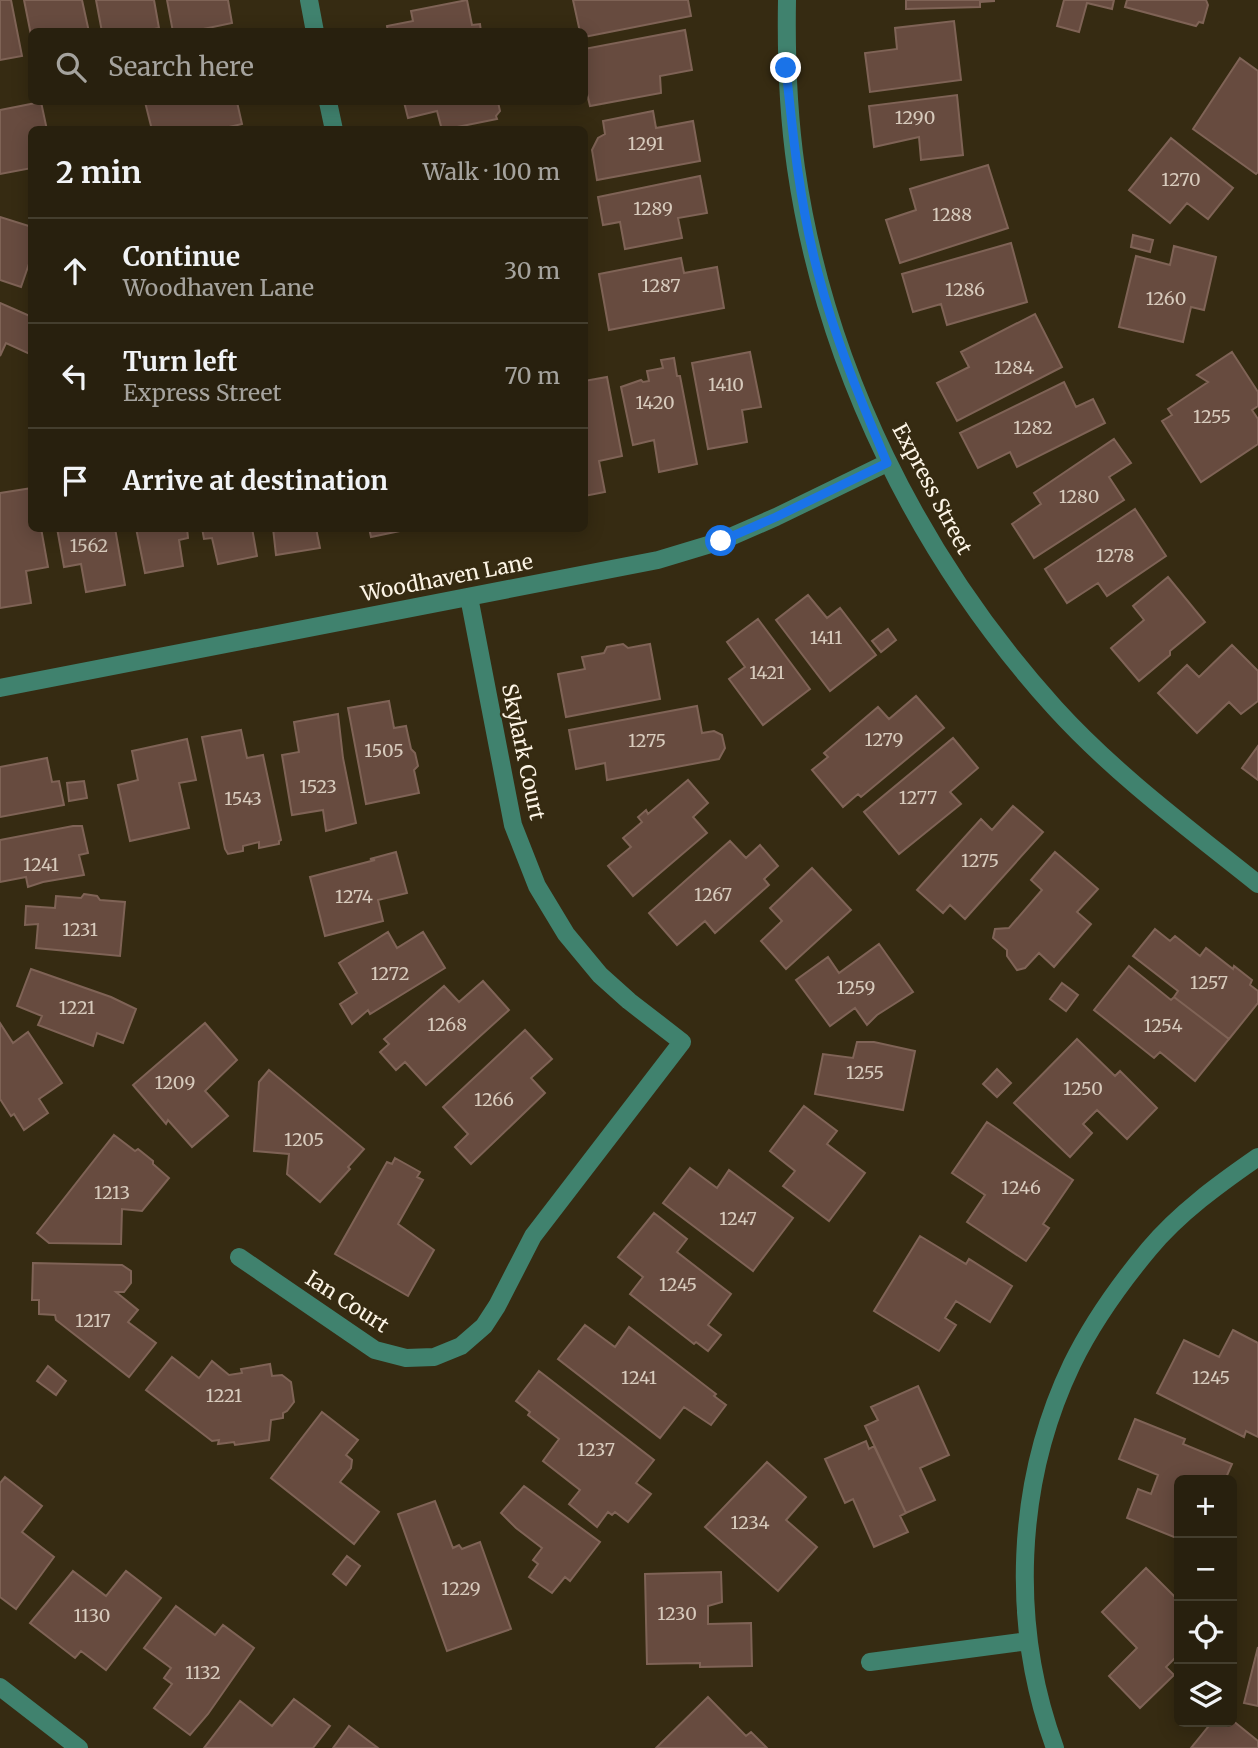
<!DOCTYPE html>
<meta charset="utf-8">
<style>
:root{--surface:#28200e;--page:#302817;--text:#f1f3f6;--muted:#a5a39e;--line:#443e2e}
body{margin:0;font-family:Merriweather,serif;background:var(--page);color:var(--text)}
.controls{position:absolute;right:21px;bottom:21px;display:grid;overflow:hidden;border-radius:10px;box-shadow:0 4px 18px #0003}
.controls button{width:63px;height:63px;display:grid;place-items:center;padding:0;border:0;border-bottom:2px solid var(--line);background:var(--surface);color:var(--text);font:35px sans-serif}
.stop{position:absolute;width:21px;height:21px;margin:-16px;border:5px solid #1a73e8;border-radius:50%;background:#fff}
.stop.end{background:#1a73e8;border-color:#fff;box-shadow:0 2px 7px #0008}
.list{margin:0;padding:0;list-style:none}
h2{display:flex;justify-content:space-between;align-items:center;height:91px;margin:0;padding:0 28px;font-size:30px}
h2 small{font-size:23px;font-weight:400;color:var(--muted)}
.list li{display:grid;grid-template-columns:46px 1fr auto;gap:21px;align-items:center;box-sizing:border-box;height:105px;padding:0 28px;border-top:2px solid var(--line)}
.list b{display:block;font-size:26px;white-space:nowrap}
.list p{margin:0;font-size:23px;white-space:nowrap;color:var(--muted)}
.list em{font-size:23px;font-style:normal;color:var(--muted)}
.icon{flex:none;width:38px;height:38px;fill:none;stroke:currentColor;stroke-width:2;stroke-linecap:round;stroke-linejoin:round}
.map{position:relative;flex:none;width:1258px;height:1748px;overflow:hidden}
.search{position:absolute;background:var(--surface);box-shadow:0 4px 18px #0003;left:28px;top:28px;width:560px;height:77px;display:flex;align-items:center;gap:18px;box-sizing:border-box;padding:0 24px;border-radius:10px;color:var(--muted);font-size:26px}
.panel{position:absolute;background:var(--surface);box-shadow:0 4px 18px #0003;left:28px;top:126px;width:560px;height:406px;border-radius:10px}
.map>svg:first-child{display:block}
.building{fill:#674b3f;stroke:#7f6356;stroke-width:2}
.lines{fill:none;stroke-linecap:round;stroke-linejoin:round}
.minor{stroke:#40826e;stroke-width:18}
.route{stroke:#1a73e8;stroke-width:9}
.labels{text-anchor:middle;stroke-width:5;stroke-linejoin:round;paint-order:stroke}
.number-label{font-size:18px;fill:#d7cabc}
.street-label{font-size:21px;fill:#fcf4e5;stroke:#362b12}
</style>
<div class="map">
<svg width="1258" height="1748" viewBox="0 0 1258 1748">
<rect width="100%" height="100%" fill="#362b12"/>
<path class="building" d="M0,0H11L22,56L0,60Z
M24,0H82L89,32H32V40Z
M96,0H154L159,28L140,32H102Z
M167,0H228L232,23L189,32H173Z
M467,0L472,25L480,24L481,32H388L387,26L413,21L411,11Z
M573,0H688L691,16L584,37V32H580Z
M906,0H994V1L980,2V7L906,9Z
M1064,0H1114L1112,9L1087,3L1079,32L1057,26Z
M1127,0H1206L1208,5L1203,23L1199,22L1196,26L1125,7Z
M954,21L961,80L870,92L865,53L897,49L895,28Z
M685,30L692,70L660,76L661,93L590,106L584,81V49Z
M1240,58L1258,71V172L1256,174L1193,129Z
M957,95L963,155L921,160L919,137L874,147L869,106Z
M41,102L47,130H32V168L0,174V110Z
M145,102H237L242,124L216,130H152Z
M404,102H498L500,111L496,116L497,119L442,130L437,111L408,118Z
M653,111L656,128L693,121L700,161L597,180L592,150L598,138L605,134L603,121Z
M1171,138L1233,188L1208,219L1187,203L1170,223L1129,190Z
M988,165L1008,228L900,263L886,220L916,210L910,189Z
M700,176L707,213L678,218L682,238L625,249L620,222L603,225L598,197Z
M0,217L32,227V255L21,287L0,280Z
M1133,235L1153,240L1150,252L1131,247Z
M1011,243L1027,302L947,325L941,304L913,312L902,274Z
M1174,246L1216,257L1204,310L1191,307L1183,342L1119,327L1136,256L1170,265Z
M681,258L684,273L717,267L724,308L609,330L599,274Z
M0,303L32,317V355L6,343L0,356Z
M1035,314L1062,367L957,421L937,383L969,367L961,352Z
M750,352L761,407L742,410L747,442L708,449L692,363Z
M1232,352L1258,392V406L1252,410L1258,419V444L1201,482L1162,421L1172,415L1168,409L1208,382L1197,375Z
M674,358L677,376H680L697,464L659,472L654,440L633,445L621,387L641,380L643,382L649,381L647,371L663,368L661,360Z
M607,377L622,456L599,461L605,492L584,496V381Z
M1064,382L1076,407L1093,399L1105,423L1017,467L1010,452L978,468L960,433Z
M1114,439L1131,463L1109,477L1124,500L1034,558L1012,524L1041,504L1034,493Z
M32,488V528H41L48,567L26,571L31,603L0,608V493Z
M1135,509L1166,556L1107,596L1098,583L1067,603L1045,569Z
M57,528H115L125,585L86,592L81,564L64,567Z
M136,528H187L188,538L179,540L183,566L145,573Z
M202,528H252L257,556L218,564L212,538L204,539Z
M273,528H316L320,548L276,555Z
M369,528H410V529L371,537Z
M1168,577L1205,622L1170,651V655L1139,681L1111,648L1144,620L1133,606Z
M808,595L827,618L840,608L876,655L830,691L776,620Z
M758,619L810,689L763,725L729,679L745,667L727,642Z
M888,629L896,640L881,652L872,641Z
M623,644L628,648L650,644L660,699L566,717L558,674L585,669L582,657L604,653L607,647Z
M1232,645L1258,671V701L1241,714L1229,702L1197,733L1158,693L1187,665L1199,677Z
M916,696L944,728L861,797L858,794L843,807L812,770L828,757L824,753L878,707L889,719Z
M389,701L394,728L406,726L411,749L415,753L418,766L414,770L419,793L366,804L348,708Z
M697,706L702,733L714,731L722,735L725,748L719,759L607,780L605,763L576,769L569,730Z
M338,714L343,758L356,823L326,831L323,810L292,815L282,755L299,752L294,722Z
M241,730L247,758L263,755L281,840L279,841V844L259,848V842L243,846V851L228,854L225,849L202,737Z
M953,738L978,768L950,792L961,804L899,854L864,812Z
M187,739L196,780L179,783L189,828L130,841L118,785L138,780L132,751Z
M1258,746V780L1242,768Z
M47,758L52,782L59,781L64,805L0,817V767Z
M688,780L708,803L693,817L707,833L633,896L608,866L631,847L623,838L642,822L638,817L646,810L648,814Z
M84,781L87,798L69,801L67,783Z
M1013,806L1043,832L965,919L950,905L943,913L917,890L981,819L992,830Z
M73,826H82L88,853L79,855L84,875L43,882L28,887L26,877L0,882V840Z
M730,841L746,858L760,845L778,866L764,879L769,885L715,933L705,921L677,945L649,913Z
M396,852L407,893L378,900L383,921L325,936L310,877L375,860L370,859Z
M1055,852L1098,889L1077,912L1091,924L1054,967L1039,953L1025,968L1017,970L1007,956V950L993,938L995,929L1009,928L1042,890L1031,880Z
M812,868L851,910L786,969L761,941L782,921L770,908Z
M84,894L97,896L100,900L125,902L120,956L36,948L38,924L25,925L26,906L55,908L56,896L81,898Z
M1155,929L1170,941L1175,936L1200,956L1206,948L1233,969L1234,966L1252,980L1250,985L1258,991V1003L1229,1039L1174,997L1178,991L1133,956Z
M388,932L397,948L423,932L445,968L370,1014L368,1010L352,1024L340,1004L357,993L339,963Z
M879,944L913,992L877,1015L867,1025L855,1008L830,1026L796,980L828,957L839,973Z
M1129,966L1171,1000L1174,997L1229,1039L1195,1081L1160,1052L1154,1058L1094,1010Z
M31,969L111,997L136,1009L123,1043L97,1033L93,1046L38,1025L42,1016L17,1006Z
M483,981L509,1010L426,1085L405,1062L396,1070L380,1052L389,1044L384,1039L444,986L459,1002Z
M1062,983L1078,995L1066,1011L1050,999Z
M0,1023L13,1043L28,1032L62,1083L39,1099L48,1113L24,1130L14,1114L11,1116L0,1099Z
M205,1023L237,1060L205,1091L228,1116L192,1147L168,1120L166,1124L133,1085Z
M525,1030L552,1059L531,1078L545,1093L471,1164L455,1147L468,1134L443,1107Z
M1077,1039L1115,1076L1120,1071L1157,1108L1127,1139L1097,1110L1083,1124L1092,1133L1070,1157L1014,1103Z
M857,1042H874L915,1051L903,1110L815,1094L823,1054L853,1058Z
M997,1069L1011,1083L997,1097L983,1084Z
M269,1070L364,1149L348,1167L350,1169L320,1202L287,1174L289,1154L254,1151L259,1082Z
M804,1106L837,1131L827,1144L865,1173L829,1221L783,1186L795,1171L770,1151Z
M987,1122L1073,1180L1043,1224L1049,1228L1026,1261L967,1222L985,1195L952,1173Z
M114,1135L135,1151L138,1149L153,1161V1164L169,1178L142,1211L122,1209L121,1244L49,1243L37,1233Z
M395,1158L420,1172L417,1177L423,1180L398,1224L434,1250L408,1296L335,1254L387,1162L392,1164Z
M690,1168L717,1188L729,1170L793,1218L753,1271L663,1203Z
M654,1213L687,1239L677,1252L731,1294L708,1325L721,1335L708,1351L696,1342L694,1344L630,1294L643,1277L618,1257Z
M920,1236L966,1264L969,1259L1012,1286L990,1322L956,1301L945,1318L956,1325L939,1351L874,1311Z
M33,1263L122,1265L131,1271V1283L124,1292H116L138,1310L128,1322L156,1343L129,1377L56,1320L55,1315L39,1314V1300H32Z
M585,1325L615,1347L629,1327L716,1394L714,1396L726,1405L711,1425L684,1407L660,1438L558,1359Z
M1233,1330L1258,1343V1437L1246,1431L1244,1437L1157,1393L1184,1340L1219,1357Z
M172,1357L199,1378L212,1361L229,1375L242,1373L241,1369L270,1364L272,1376L282,1375L291,1382L294,1402L287,1411L283,1413V1418L271,1420L269,1440L235,1445L234,1442L218,1444L219,1440L212,1441L146,1390Z
M48,1366L66,1381L56,1395L37,1381Z
M539,1371L654,1460L636,1483L651,1494L628,1522L615,1512L612,1515L608,1512L597,1527L569,1504L580,1490L543,1461L559,1439L528,1415L530,1412L516,1401Z
M918,1386L949,1455L920,1468L935,1500L906,1513L865,1426L878,1420L871,1407Z
M322,1412L358,1440L346,1455L352,1460L351,1468L340,1482L379,1512L354,1544L271,1478Z
M1135,1419L1185,1439L1183,1444L1232,1464L1225,1480H1179V1539L1127,1518L1138,1489L1151,1494L1158,1475L1119,1459Z
M866,1441L869,1449L874,1446L906,1513L900,1516L908,1532L874,1547L853,1499L845,1503L825,1459Z
M767,1462L806,1497L786,1520L817,1547L778,1591L705,1527Z
M5,1477L42,1506L22,1532L54,1557L16,1609L0,1597V1483Z
M524,1486L600,1542L570,1581L565,1577L552,1593L529,1577L538,1564L533,1560L542,1548L516,1528L501,1513Z
M435,1501L453,1548L459,1545L462,1549L480,1542L511,1629L447,1651L398,1514Z
M347,1556L360,1566L346,1585L333,1574Z
M1146,1568L1179,1601V1654L1166,1667L1174,1675L1140,1708L1109,1676L1137,1648L1102,1612Z
M73,1571L106,1596L126,1571L161,1598L106,1670L81,1651L75,1658L30,1623Z
M721,1572L722,1602L708,1606V1624L751,1623L752,1666L700,1667V1663L647,1664L645,1574Z
M176,1606L215,1635L223,1625L254,1648L208,1714L190,1735L154,1708L172,1684L164,1678L171,1668L144,1648Z
M1258,1647V1706L1244,1703Z
M708,1697L746,1736L751,1732L767,1748H656Z
M294,1699L330,1726L313,1748H204L240,1701L272,1726Z
M1232,1720L1258,1741V1748H1191L1212,1722H1232Z
M349,1726L378,1748H333Z"/>
<g class="lines">
<path class="minor" d="M309,0L315,32
M787,0C786,56 788,112 796,168C825,368 920,559 1055,708C1115,774 1188,828 1258,884
M328,102L334,130
M0,688L658,560L721,541L776,517L887,463
M239,1257L375,1350L406,1358L434,1357L461,1346L484,1326L497,1306L533,1236L682,1042L629,1001L600,975L566,934L537,886L513,825L469,597
M870,1662L1028,1641
M0,1687L79,1748
M1055,1748C1010,1626 1015,1483 1072,1364C1092,1323 1119,1285 1149,1249C1179,1213 1219,1184 1258,1157"/>
</g>
<g class="lines">
<path class="route" d="M721,541L776,517L887,463C861,401 835,339 818,273C800,206 793,137 786,68"/>
</g>
<g class="labels">
<g class="number-label">
<text x="915" y="124">1290</text>
<text x="646" y="150">1291</text>
<text x="1181" y="186">1270</text>
<text x="653" y="215">1289</text>
<text x="952" y="221">1288</text>
<text x="661" y="292">1287</text>
<text x="965" y="296">1286</text>
<text x="1166" y="305">1260</text>
<text x="1014" y="374">1284</text>
<text x="726" y="391">1410</text>
<text x="655" y="409">1420</text>
<text x="1212" y="423">1255</text>
<text x="1033" y="434">1282</text>
<text x="1079" y="503">1280</text>
<text x="89" y="552">1562</text>
<text x="1115" y="562">1278</text>
<text x="826" y="644">1411</text>
<text x="767" y="679">1421</text>
<text x="884" y="746">1279</text>
<text x="647" y="747">1275</text>
<text x="384" y="757">1505</text>
<text x="318" y="793">1523</text>
<text x="918" y="804">1277</text>
<text x="243" y="805">1543</text>
<text x="980" y="867">1275</text>
<text x="41" y="871">1241</text>
<text x="713" y="901">1267</text>
<text x="354" y="903">1274</text>
<text x="80" y="936">1231</text>
<text x="390" y="980">1272</text>
<text x="1209" y="989">1257</text>
<text x="856" y="994">1259</text>
<text x="77" y="1014">1221</text>
<text x="447" y="1031">1268</text>
<text x="1163" y="1032">1254</text>
<text x="865" y="1079">1255</text>
<text x="175" y="1089">1209</text>
<text x="1083" y="1095">1250</text>
<text x="494" y="1106">1266</text>
<text x="304" y="1146">1205</text>
<text x="1021" y="1194">1246</text>
<text x="112" y="1199">1213</text>
<text x="738" y="1225">1247</text>
<text x="678" y="1291">1245</text>
<text x="93" y="1327">1217</text>
<text x="639" y="1384">1241</text>
<text x="1211" y="1384">1245</text>
<text x="224" y="1402">1221</text>
<text x="596" y="1456">1237</text>
<text x="750" y="1529">1234</text>
<text x="461" y="1595">1229</text>
<text x="677" y="1620">1230</text>
<text x="92" y="1622">1130</text>
<text x="203" y="1679">1132</text>
</g>
<g class="street-label">
<text transform="translate(932 489) rotate(62)" y="7">Express Street</text>
<text transform="translate(447 578) rotate(-11)" y="7">Woodhaven Lane</text>
<text transform="translate(523 752) rotate(78)" y="7">Skylark Court</text>
<text transform="translate(347 1302) rotate(33)" y="7">Ian Court</text>
</g>
</g>
</svg>
<div class="controls">
<button>+</button>
<button>−</button>
<button><svg class="icon" aria-label="locate" viewBox="0 0 24 24"><circle cx="12" cy="12" r="6"/><path d="M12 2v4M12 18v4M2 12h4M18 12h4"/></svg></button>
<button><svg class="icon" aria-label="layers" viewBox="0 0 24 24"><path d="M12 4l9 5-9 5-9-5zM3 14l9 5 9-5"/></svg></button>
</div>
<div class="stop" style="left:721px;top:541px"></div>
<div class="stop end" style="left:786px;top:68px"></div>
<div class="search"><svg class="icon" aria-label="search" viewBox="0 0 24 24"><circle cx="10" cy="10" r="6"/><path d="M15 15l6 6"/></svg>Search here</div>
<section class="panel">
<h2>2 min<small>Walk · 100 m</small></h2>
<ul class="list">
<li><svg class="icon" aria-label="ahead" viewBox="0 0 24 24"><path d="M12 20V5M6 11l6-6 6 6"/></svg><div><b>Continue</b><p>Woodhaven Lane</p></div><em>30 m</em></li>
<li><svg class="icon" aria-label="left" viewBox="0 0 24 24"><path d="M17 20v-9H6M10 6l-5 5 5 5"/></svg><div><b>Turn left</b><p>Express Street</p></div><em>70 m</em></li>
<li><svg class="icon" aria-label="arrive" viewBox="0 0 24 24"><path d="M6 21V4h12l-3 4 3 4H6"/></svg><div><b>Arrive at destination</b></div></li>
</ul>
</section>
</div>
